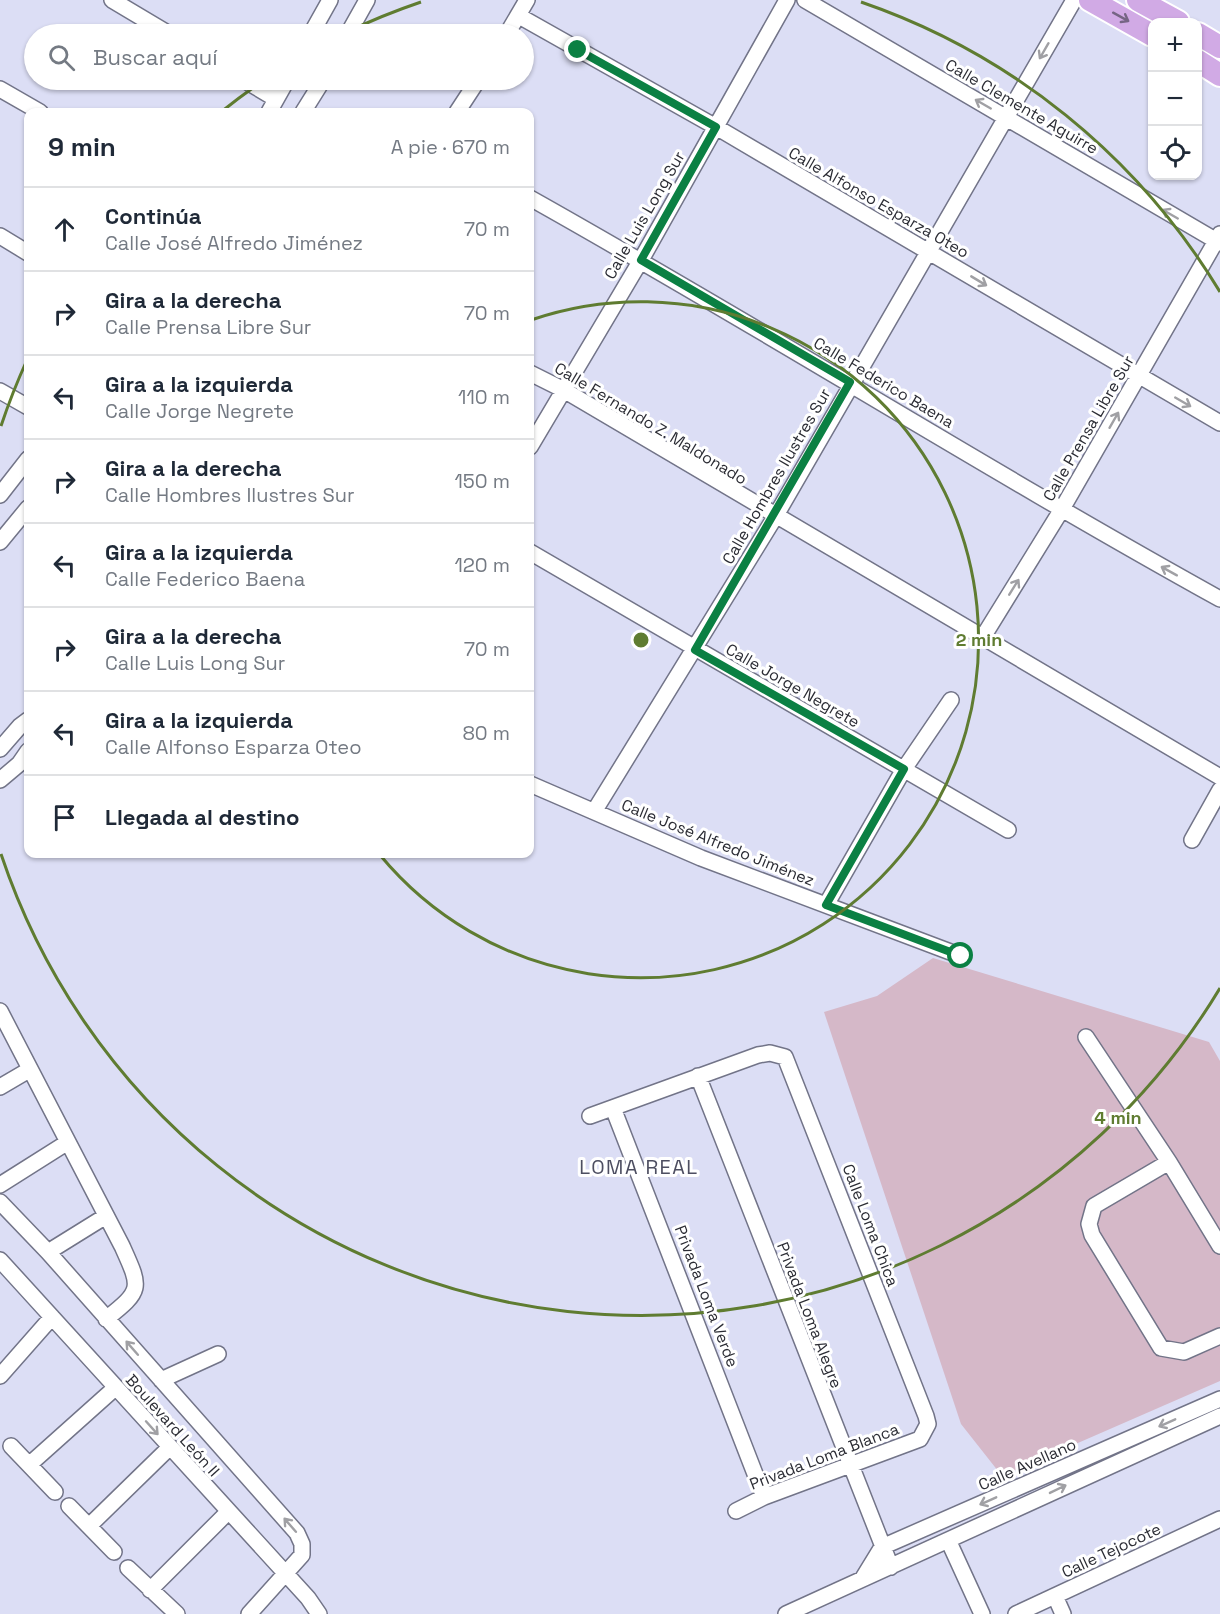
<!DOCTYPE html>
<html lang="es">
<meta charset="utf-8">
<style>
:root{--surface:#fff;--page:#f2f2f3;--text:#1f2937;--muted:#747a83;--line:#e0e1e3}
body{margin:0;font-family:"Space Grotesk",sans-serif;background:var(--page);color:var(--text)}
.controls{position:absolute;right:18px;top:18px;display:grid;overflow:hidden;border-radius:12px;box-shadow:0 2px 4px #0004}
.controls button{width:54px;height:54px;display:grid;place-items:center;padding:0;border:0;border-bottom:2px solid var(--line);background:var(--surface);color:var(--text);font:30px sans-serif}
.stop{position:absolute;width:18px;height:18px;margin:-14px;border:4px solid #0b8043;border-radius:50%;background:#fff}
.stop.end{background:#0b8043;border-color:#fff;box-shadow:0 2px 6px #0008}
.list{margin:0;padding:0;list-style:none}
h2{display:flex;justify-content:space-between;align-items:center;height:78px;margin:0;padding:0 24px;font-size:26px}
h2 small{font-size:20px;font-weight:400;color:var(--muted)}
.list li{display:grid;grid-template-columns:39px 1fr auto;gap:18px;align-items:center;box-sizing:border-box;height:84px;padding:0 24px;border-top:2px solid var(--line)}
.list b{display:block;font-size:22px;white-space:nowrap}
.list p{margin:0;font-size:20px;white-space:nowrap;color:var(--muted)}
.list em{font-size:20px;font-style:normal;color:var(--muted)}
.icon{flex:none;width:33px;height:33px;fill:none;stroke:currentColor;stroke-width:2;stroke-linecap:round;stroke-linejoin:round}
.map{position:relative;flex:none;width:1220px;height:1614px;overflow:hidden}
.search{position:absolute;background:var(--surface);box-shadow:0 2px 4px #0004;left:24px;top:24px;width:510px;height:66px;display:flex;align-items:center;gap:15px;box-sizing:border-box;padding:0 21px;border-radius:33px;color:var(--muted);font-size:22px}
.panel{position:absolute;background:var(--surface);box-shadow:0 2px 4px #0004;left:24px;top:108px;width:510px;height:750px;border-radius:12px}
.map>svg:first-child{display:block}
.green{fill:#d5b8c8}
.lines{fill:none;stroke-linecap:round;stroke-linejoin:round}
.minor-casing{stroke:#727488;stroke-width:18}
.primary-casing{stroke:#fff;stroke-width:26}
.minor{stroke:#fff;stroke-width:15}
.primary{stroke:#d1aae5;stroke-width:22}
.oneway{stroke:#766584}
.oneway2{stroke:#a0a0a4}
.route{stroke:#0b8043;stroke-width:8}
.ring{fill:none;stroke:#5f7c31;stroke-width:3}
.labels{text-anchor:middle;stroke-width:6;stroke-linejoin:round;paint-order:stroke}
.street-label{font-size:16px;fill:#2b2c34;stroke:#fff}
.quarter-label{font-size:20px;letter-spacing:1.5px;fill:#4d4e61;stroke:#fff}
.centre{fill:#5f7c31;stroke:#fff;stroke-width:3}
.ring-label{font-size:18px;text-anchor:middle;font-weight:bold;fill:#5f7c31;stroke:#fff;stroke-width:6;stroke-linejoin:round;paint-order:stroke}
</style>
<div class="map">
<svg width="1220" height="1614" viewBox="0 0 1220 1614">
<rect width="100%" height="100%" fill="#dcdef5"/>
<path class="green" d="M933,958L1209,1042L1220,1061V1381L1002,1476L961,1424L824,1012L877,996Z"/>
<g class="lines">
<g class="minor-casing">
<path id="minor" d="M112,0L169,34
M805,0L1220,243
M519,16L716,127L1220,423
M311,34L330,0
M348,34L367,0
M507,34L527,0
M244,80L276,99
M0,89L40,112
M269,112L287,80
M303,112L323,80
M457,112L478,80
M530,198C762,328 987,470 1220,599
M0,236L28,253
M530,373L562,389L1220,777
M0,391L28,407
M530,447L641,260L787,0
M0,495L28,459
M0,542L28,508
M530,552L1008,830
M983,637L1062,509L1220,234
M0,749L20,726L28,720
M0,780L19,764L28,751
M530,784L701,858L961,956
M595,810L775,517L1074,0
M1192,840L1220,790
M826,905L904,769L951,700
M0,1011L122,1246C141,1288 143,1290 106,1319
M1086,1037L1169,1162L1220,1246
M698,1076L891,1567
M0,1087L29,1070
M613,1108L764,1497
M590,1116L758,1055L770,1053L785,1057L926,1416L928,1424L920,1439L764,1497L736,1511
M1169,1162L1094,1206L1089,1224L1092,1235L1161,1348L1184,1352L1220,1336
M0,1185L68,1142
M0,1202L48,1252L297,1533L302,1544V1555L249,1614
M48,1252L106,1216
M0,1260L308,1598L319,1614
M0,1376L52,1317
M161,1380L218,1354
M11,1446L55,1492
M30,1464L115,1388
M69,1506L114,1552
M89,1526L169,1448
M949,1542L982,1614
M128,1568L177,1614
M863,1578L882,1547L1220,1399
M150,1590L228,1512
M1055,1596L1063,1614
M786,1614L1220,1416
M1016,1614L1220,1519"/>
</g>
<g class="primary-casing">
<path id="primary" d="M1090,0L1152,35
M1138,0L1178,22
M1198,34L1220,47
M1198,61L1220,75"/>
</g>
<use href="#minor" class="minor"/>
<use href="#primary" class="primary"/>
</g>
<defs><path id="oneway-shaft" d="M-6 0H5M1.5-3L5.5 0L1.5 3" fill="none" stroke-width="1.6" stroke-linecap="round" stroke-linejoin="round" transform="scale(1.5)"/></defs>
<use class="oneway" href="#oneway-shaft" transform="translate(1121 17) rotate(29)"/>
<g class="oneway2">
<use href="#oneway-shaft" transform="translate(1044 51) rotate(120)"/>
<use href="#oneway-shaft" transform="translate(983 104) rotate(-150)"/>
<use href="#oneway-shaft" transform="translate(1170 214) rotate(-150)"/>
<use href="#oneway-shaft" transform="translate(979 281) rotate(31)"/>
<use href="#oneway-shaft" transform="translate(1183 402) rotate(30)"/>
<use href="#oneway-shaft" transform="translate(1114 420) rotate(-60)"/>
<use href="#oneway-shaft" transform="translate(1169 571) rotate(-151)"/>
<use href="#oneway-shaft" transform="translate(1014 587) rotate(-58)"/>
<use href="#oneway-shaft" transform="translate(132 1348) rotate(-131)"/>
<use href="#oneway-shaft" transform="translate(1167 1423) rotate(156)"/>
<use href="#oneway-shaft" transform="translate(152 1428) rotate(48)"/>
<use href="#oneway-shaft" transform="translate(1058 1489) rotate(-26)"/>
<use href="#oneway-shaft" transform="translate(988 1501) rotate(156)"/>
<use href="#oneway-shaft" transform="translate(290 1525) rotate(-131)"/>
</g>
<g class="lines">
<path class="route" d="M578,50L716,127L641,260L850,382L695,650L904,769L826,905L961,956"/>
</g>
<g class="ring">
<path d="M531 320A338 338 0 1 1 380 855"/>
<path d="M1220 988A675 675 0 0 1 1 854M1 426A675 675 0 0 1 27 360M221 112A675 675 0 0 1 264 80M345 33A675 675 0 0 1 421 2M861 2A675 675 0 0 1 1220 292"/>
</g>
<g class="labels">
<g class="street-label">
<text transform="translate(1022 106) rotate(30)" y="6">Calle Clemente Aguirre</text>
<text transform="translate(879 202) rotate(30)" y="6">Calle Alfonso Esparza Oteo</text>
<text transform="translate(644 215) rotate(-60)" y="6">Calle Luis Long Sur</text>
<text transform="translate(884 382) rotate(31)" y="6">Calle Federico Baena</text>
<text transform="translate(651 423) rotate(31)" y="6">Calle Fernando Z. Maldonado</text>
<text transform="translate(1088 428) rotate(-60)" y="6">Calle Prensa Libre Sur</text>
<text transform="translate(776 476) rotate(-60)" y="6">Calle Hombres Ilustres Sur</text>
<text transform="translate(793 685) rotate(30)" y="6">Calle Jorge Negrete</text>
<text transform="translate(718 842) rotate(22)" y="6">Calle José Alfredo Jiménez</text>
<text transform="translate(871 1225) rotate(69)" y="6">Calle Loma Chica</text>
<text transform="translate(707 1296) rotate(69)" y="6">Privada Loma Verde</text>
<text transform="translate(810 1315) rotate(69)" y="6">Privada Loma Alegre</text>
<text transform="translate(173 1425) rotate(48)" y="6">Boulevard León II</text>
<text transform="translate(824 1456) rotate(-21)" y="6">Privada Loma Blanca</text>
<text transform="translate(1027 1464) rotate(-24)" y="6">Calle Avellano</text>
<text transform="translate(1111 1550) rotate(-25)" y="6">Calle Tejocote</text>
</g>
<g class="quarter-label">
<text x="639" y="1174">LOMA REAL</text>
</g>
</g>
<circle cx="641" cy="640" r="9" class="centre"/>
<g class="ring-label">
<text x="979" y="646">2 min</text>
<text x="1118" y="1124">4 min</text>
</g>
</svg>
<div class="controls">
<button>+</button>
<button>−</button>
<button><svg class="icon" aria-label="locate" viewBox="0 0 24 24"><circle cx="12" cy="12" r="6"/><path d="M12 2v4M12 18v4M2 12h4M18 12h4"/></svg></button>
</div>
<div class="stop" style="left:961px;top:956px"></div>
<div class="stop end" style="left:578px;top:50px"></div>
<div class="search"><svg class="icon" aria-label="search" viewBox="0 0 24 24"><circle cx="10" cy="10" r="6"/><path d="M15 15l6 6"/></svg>Buscar aquí</div>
<section class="panel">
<h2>9 min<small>A pie · 670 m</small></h2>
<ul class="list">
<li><svg class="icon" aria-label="ahead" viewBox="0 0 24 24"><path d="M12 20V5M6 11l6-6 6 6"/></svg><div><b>Continúa</b><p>Calle José Alfredo Jiménez</p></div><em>70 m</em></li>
<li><svg class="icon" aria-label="right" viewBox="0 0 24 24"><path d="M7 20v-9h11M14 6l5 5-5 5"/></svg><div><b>Gira a la derecha</b><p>Calle Prensa Libre Sur</p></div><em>70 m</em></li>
<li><svg class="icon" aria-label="left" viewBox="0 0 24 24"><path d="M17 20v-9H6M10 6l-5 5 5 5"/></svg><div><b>Gira a la izquierda</b><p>Calle Jorge Negrete</p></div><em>110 m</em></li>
<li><svg class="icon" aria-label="right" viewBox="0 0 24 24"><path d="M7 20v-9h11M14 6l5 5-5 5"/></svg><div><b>Gira a la derecha</b><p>Calle Hombres Ilustres Sur</p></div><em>150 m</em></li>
<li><svg class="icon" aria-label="left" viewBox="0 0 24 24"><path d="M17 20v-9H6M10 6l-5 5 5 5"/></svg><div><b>Gira a la izquierda</b><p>Calle Federico Baena</p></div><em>120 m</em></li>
<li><svg class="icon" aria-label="right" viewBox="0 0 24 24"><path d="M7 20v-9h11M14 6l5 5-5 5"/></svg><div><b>Gira a la derecha</b><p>Calle Luis Long Sur</p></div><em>70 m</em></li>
<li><svg class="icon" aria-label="left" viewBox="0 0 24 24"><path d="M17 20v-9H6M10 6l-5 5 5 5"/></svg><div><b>Gira a la izquierda</b><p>Calle Alfonso Esparza Oteo</p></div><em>80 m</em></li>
<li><svg class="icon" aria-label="arrive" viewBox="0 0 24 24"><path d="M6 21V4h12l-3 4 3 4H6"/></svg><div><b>Llegada al destino</b></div></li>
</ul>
</section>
</div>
